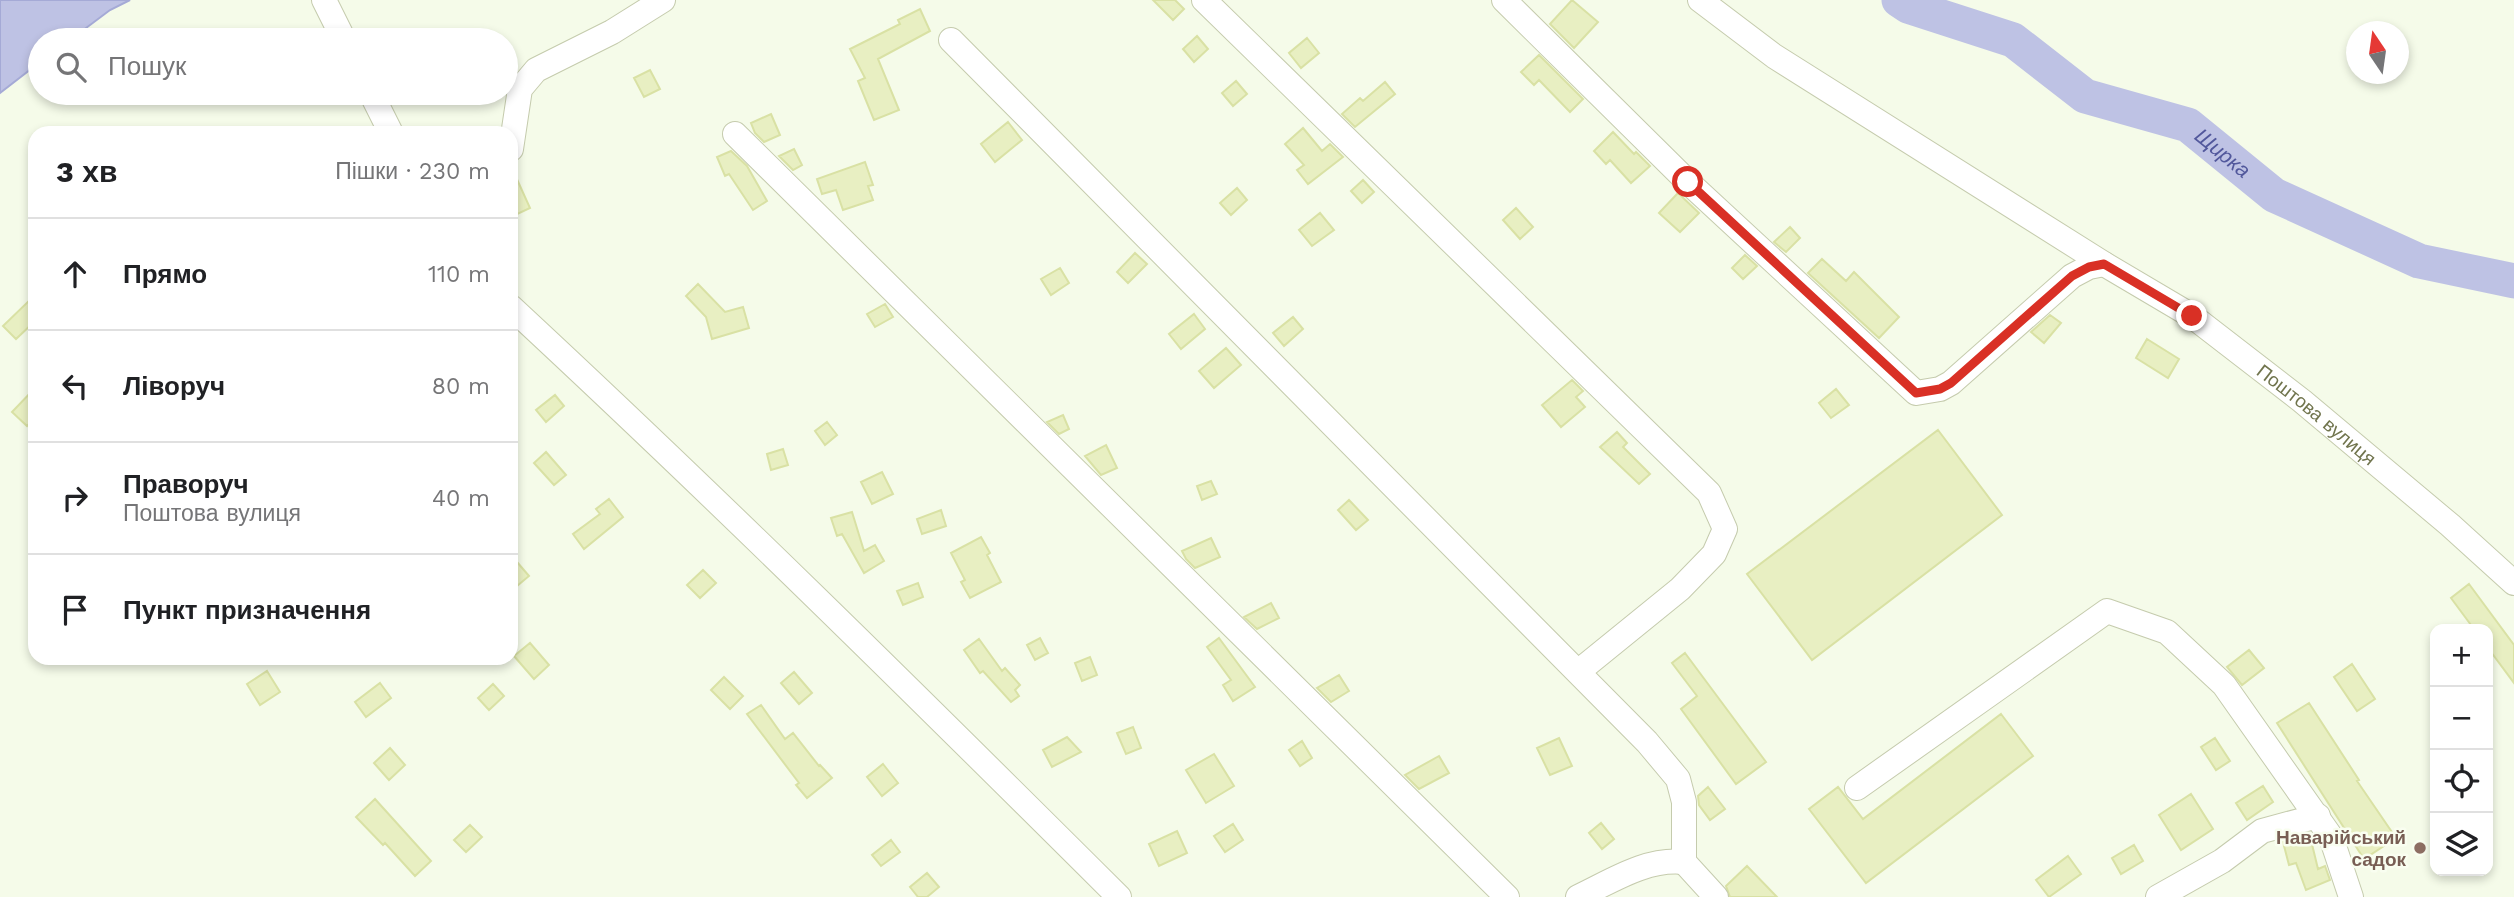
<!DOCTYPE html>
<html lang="uk">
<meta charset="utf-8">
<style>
:root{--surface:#fff;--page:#f2f2f2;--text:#202124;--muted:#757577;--line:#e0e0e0}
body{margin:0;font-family:"Work Sans",sans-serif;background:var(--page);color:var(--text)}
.controls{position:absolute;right:21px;bottom:21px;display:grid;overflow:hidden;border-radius:14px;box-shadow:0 4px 10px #0003}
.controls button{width:63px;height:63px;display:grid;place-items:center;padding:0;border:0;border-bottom:2px solid var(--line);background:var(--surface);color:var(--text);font:35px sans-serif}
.compass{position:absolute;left:2346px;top:21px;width:63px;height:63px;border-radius:50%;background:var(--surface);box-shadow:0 4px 10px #0003;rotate:347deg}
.stop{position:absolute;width:21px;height:21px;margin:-16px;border:5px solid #d93025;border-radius:50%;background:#fff}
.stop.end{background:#d93025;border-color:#fff;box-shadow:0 2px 7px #0008}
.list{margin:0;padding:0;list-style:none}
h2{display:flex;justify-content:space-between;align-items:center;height:91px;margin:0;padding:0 28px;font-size:30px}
h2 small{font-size:23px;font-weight:400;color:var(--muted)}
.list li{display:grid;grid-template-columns:46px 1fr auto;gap:21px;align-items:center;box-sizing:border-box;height:112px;padding:0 28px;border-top:2px solid var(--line)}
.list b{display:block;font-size:26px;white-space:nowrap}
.list p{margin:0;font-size:23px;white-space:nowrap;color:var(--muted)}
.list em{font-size:23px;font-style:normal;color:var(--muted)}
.icon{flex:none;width:38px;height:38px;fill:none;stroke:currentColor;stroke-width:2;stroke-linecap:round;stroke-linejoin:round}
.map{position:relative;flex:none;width:2514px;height:897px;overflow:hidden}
.search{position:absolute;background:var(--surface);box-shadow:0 4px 10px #0003;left:28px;top:28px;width:490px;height:77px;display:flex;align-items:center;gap:18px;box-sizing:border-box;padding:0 24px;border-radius:38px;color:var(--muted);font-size:26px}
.panel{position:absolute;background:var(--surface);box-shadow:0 4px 10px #0003;left:28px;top:126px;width:490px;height:539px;border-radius:21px}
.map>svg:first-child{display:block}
.water{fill:#bec2e4;stroke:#a5aad6;stroke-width:2}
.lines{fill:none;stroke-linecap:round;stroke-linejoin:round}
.river{stroke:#bec2e4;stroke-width:35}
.building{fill:#e8efc2;stroke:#d9e1a4;stroke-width:2}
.minor-casing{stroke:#c5cbad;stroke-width:26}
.minor{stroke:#fff;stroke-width:24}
.route{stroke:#d93025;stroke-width:9}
.education-dot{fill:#8d6e63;stroke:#f9fef0;stroke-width:2.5}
.labels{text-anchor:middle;stroke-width:5;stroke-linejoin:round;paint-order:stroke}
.street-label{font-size:19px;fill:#71754e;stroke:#f9fef0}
.education-label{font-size:19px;font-weight:bold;fill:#785e54;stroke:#f9fef0;text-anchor:end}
.water-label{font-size:21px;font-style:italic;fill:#52589c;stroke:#f9fef0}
</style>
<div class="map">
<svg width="2514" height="897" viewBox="0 0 2514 897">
<rect width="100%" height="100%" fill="#f5fbe9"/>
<path class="water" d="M0,0H130L110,10L70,40H40V62L0,93Z"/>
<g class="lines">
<path class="river" id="s1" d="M1899,0L1908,6L2013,40L2085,96L2188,125L2274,195L2419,261L2514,281"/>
</g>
<path class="building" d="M1153,0H1175L1184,9L1173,20Z
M1572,0L1598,22L1574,48L1550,24Z
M920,9L930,31L878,59L899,110L874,120L858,81L865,78L850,49L900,24L898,20Z
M1197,36L1208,49L1194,62L1183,49Z
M1307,38L1319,53L1301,68L1289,53Z
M1539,55L1583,99L1570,112L1539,80L1534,85L1521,72Z
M650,70L660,89L644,97L634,78Z
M1236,81L1247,94L1233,106L1222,93Z
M1385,82L1395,94L1355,127L1342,114L1360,98L1363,101Z
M771,114L780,135L764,142L755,133L751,123Z
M1008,122L1022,140L995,162L981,144Z
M1303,128L1322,151L1330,144L1343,157L1308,184L1297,170L1304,165L1285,144Z
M1613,132L1634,154L1636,152L1650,166L1631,183L1610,160L1606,164L1594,151Z
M794,149L802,165L793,170L779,156Z
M731,151L747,166L767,201L753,210L729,174L725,176L717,157Z
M865,162L873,185L868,186L873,200L843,210L836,190L822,194L817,179Z
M511,166L530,208L511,217Z
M1363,180L1374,192L1362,203L1351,191Z
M1237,188L1247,200L1231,215L1220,203Z
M1678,193L1699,213L1680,232L1659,213Z
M1516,208L1533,227L1520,239L1503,220Z
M1320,213L1334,230L1312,246L1299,230Z
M1790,227L1800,238L1786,252L1774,242Z
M1135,253L1147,264L1128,283L1117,272Z
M1745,255L1757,266L1743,279L1732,268Z
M1822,259L1846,281L1854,272L1899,317L1879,338L1808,273Z
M1060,268L1069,283L1051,295L1041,279Z
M698,284L725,312L743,307L749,328L712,339L706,317L686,296Z
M35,295V321L16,339L3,326Z
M885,304L893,317L875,327L867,314Z
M1194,314L1205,329L1181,349L1169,334Z
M2050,315L2061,323L2044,343L2031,332Z
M1293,317L1303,329L1284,346L1273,333Z
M2147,339L2179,359L2168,378L2136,358Z
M1226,348L1241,365L1214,388L1199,371Z
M1572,380L1583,391L1576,397L1585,407L1561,427L1542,405Z
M35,388V418L27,426L12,412Z
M1836,389L1849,405L1831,418L1819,403Z
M555,395L564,406L546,422L536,410Z
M1063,415L1069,429L1059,434L1047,422Z
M827,422L837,435L825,445L815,431Z
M1938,430L2002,515L1812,660L1747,574Z
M1617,432L1627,443L1623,447L1650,474L1639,484L1600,447Z
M1106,445L1117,468L1101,475L1085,456Z
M783,449L788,465L771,470L767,454Z
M546,452L566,475L554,485L534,463Z
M882,472L893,494L872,504L861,482Z
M1211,481L1217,494L1202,500L1197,486Z
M609,499L623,517L584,549L573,534L600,514L596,509Z
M1349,500L1368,520L1356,530L1338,510Z
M941,510L946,526L922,534L917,519Z
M852,512L864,551L875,545L884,561L864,573L842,534L837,536L831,518Z
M981,537L990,553L987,555L1001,582L970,598L961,582L965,580L951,553Z
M1211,538L1220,557L1195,568L1186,559L1182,551Z
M511,555L529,576L511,591Z
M703,570L716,583L700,598L687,585Z
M918,583L923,597L903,605L897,591Z
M2469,584L2514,645V683L2488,648V629H2474L2451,598Z
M1271,603L1279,618L1257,629L1244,617Z
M1040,638L1048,653L1035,660L1027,645Z
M1219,638L1255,687L1233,701L1223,685L1231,680L1207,647Z
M979,639L1002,671L1005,668L1020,685L1015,690L1019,696L1011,702L983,671L980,673L964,650Z
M530,643L549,665L534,679L514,656Z
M2249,650L2264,668L2242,685L2227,667Z
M1685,653L1766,762L1736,784L1681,709L1697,696L1672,663Z
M1090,657L1097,675L1082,681L1075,663Z
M2352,664L2375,699L2357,711L2334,677Z
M267,671L280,692L260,705L247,684Z
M794,672L812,693L799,704L781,683Z
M1339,675L1349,691L1331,702L1317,688Z
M724,677L743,696L730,709L711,690Z
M380,683L391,698L366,717L355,702Z
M493,684L504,696L489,710L478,698Z
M2309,703L2359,780L2357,781L2396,838L2364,859L2277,723Z
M761,705L785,739L793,733L819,766L820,765L832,778L807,798L796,785L799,783L747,714Z
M2001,714L2033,756L1866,883L1809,809L1838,787L1863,819Z
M1133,727L1141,748L1126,754L1117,733Z
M1067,737L1081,752L1052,767L1043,750Z
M1559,738L1572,766L1550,775L1537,748Z
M2215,738L2230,761L2216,770L2201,747Z
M1302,741L1312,758L1300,766L1289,750Z
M390,748L405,765L389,780L374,763Z
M1214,754L1234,786L1206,803L1186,770Z
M1439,756L1449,773L1419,789L1405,775Z
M883,764L898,783L882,796L867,777Z
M2263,786L2273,802L2247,820L2236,803Z
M1708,787L1725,809L1710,820L1699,805L1698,796Z
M2191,794L2213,829L2181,850L2159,815Z
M375,799L431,861L415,876L385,843L383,845L356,817Z
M1601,823L1614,839L1602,849L1589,833Z
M1233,824L1243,840L1225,852L1214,836Z
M470,825L482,837L466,852L454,840Z
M1177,831L1187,853L1159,866L1149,844Z
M2310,836L2318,869L2325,866L2330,880L2306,890L2296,863L2289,865L2283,842Z
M891,840L900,852L881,866L872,855Z
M2134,845L2143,861L2121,874L2112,858Z
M2068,856L2081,874L2049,897L2036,880Z
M1747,866L1777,897H1730L1726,886Z
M927,873L939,887L927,897H918L910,887Z"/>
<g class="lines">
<g class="minor-casing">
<g id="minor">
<path d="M324,0L344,40"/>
<path d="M1204,0L1709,493L1725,529L1714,554L1680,589L1579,671"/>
<path d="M1504,0L1688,182L1916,393L1940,389L1951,383L2072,276L2089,267L2104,264"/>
<path id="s2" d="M1700,0L1774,56L2104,264L2192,316L2302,401L2450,525L2514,583"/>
<path d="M951,40L1647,742L1678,779L1684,802V862L1716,897"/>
<path d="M371,93L391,133"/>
<path d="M735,134L1507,897"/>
<path d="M511,149L520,89L536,70L612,32L663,0"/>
<path d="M511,307C718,499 919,698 1119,897"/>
<path d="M1857,788L2107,611L2167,632L2224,685L2331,837L2351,897"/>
<path d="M1578,897C1612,881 1646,858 1684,862"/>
<path d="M2158,897L2222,861L2262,831L2318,816"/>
</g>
</g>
<use href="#minor" class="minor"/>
</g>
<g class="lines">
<path class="route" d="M1688,182L1916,393L1940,389L1951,383L2072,276L2089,267L2104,264L2192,316"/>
</g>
<circle class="education-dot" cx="2420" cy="848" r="7"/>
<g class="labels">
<g class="street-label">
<text dy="7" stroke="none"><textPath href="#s2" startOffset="744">Поштова вулиця</textPath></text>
</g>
<g class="education-label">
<text x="2406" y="844">Наварійський<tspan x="2406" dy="22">садок</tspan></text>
</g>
<g class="water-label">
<text dy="7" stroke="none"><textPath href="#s1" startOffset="364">Щирка</textPath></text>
</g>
</g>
</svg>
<div class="controls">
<button>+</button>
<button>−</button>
<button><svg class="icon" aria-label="locate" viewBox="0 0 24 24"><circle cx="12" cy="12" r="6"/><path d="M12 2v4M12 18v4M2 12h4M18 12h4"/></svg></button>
<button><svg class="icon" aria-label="layers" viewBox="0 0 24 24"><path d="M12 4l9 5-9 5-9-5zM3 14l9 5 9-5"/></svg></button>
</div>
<svg class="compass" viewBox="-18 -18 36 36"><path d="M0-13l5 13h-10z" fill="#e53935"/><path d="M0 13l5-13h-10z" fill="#757577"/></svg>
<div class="stop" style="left:1688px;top:182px"></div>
<div class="stop end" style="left:2192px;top:316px"></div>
<div class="search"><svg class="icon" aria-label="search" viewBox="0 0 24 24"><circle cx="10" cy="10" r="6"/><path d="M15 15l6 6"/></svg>Пошук</div>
<section class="panel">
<h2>3 хв<small>Пішки · 230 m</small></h2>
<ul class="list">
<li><svg class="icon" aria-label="ahead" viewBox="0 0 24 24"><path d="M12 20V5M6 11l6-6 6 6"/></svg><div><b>Прямо</b></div><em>110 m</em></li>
<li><svg class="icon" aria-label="left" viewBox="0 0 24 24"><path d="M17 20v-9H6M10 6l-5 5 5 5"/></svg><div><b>Ліворуч</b></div><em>80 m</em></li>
<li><svg class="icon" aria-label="right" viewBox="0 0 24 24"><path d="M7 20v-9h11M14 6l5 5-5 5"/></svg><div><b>Праворуч</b><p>Поштова вулиця</p></div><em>40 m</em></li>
<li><svg class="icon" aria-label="arrive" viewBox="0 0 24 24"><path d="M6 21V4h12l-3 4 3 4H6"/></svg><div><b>Пункт призначення</b></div></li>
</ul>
</section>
</div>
